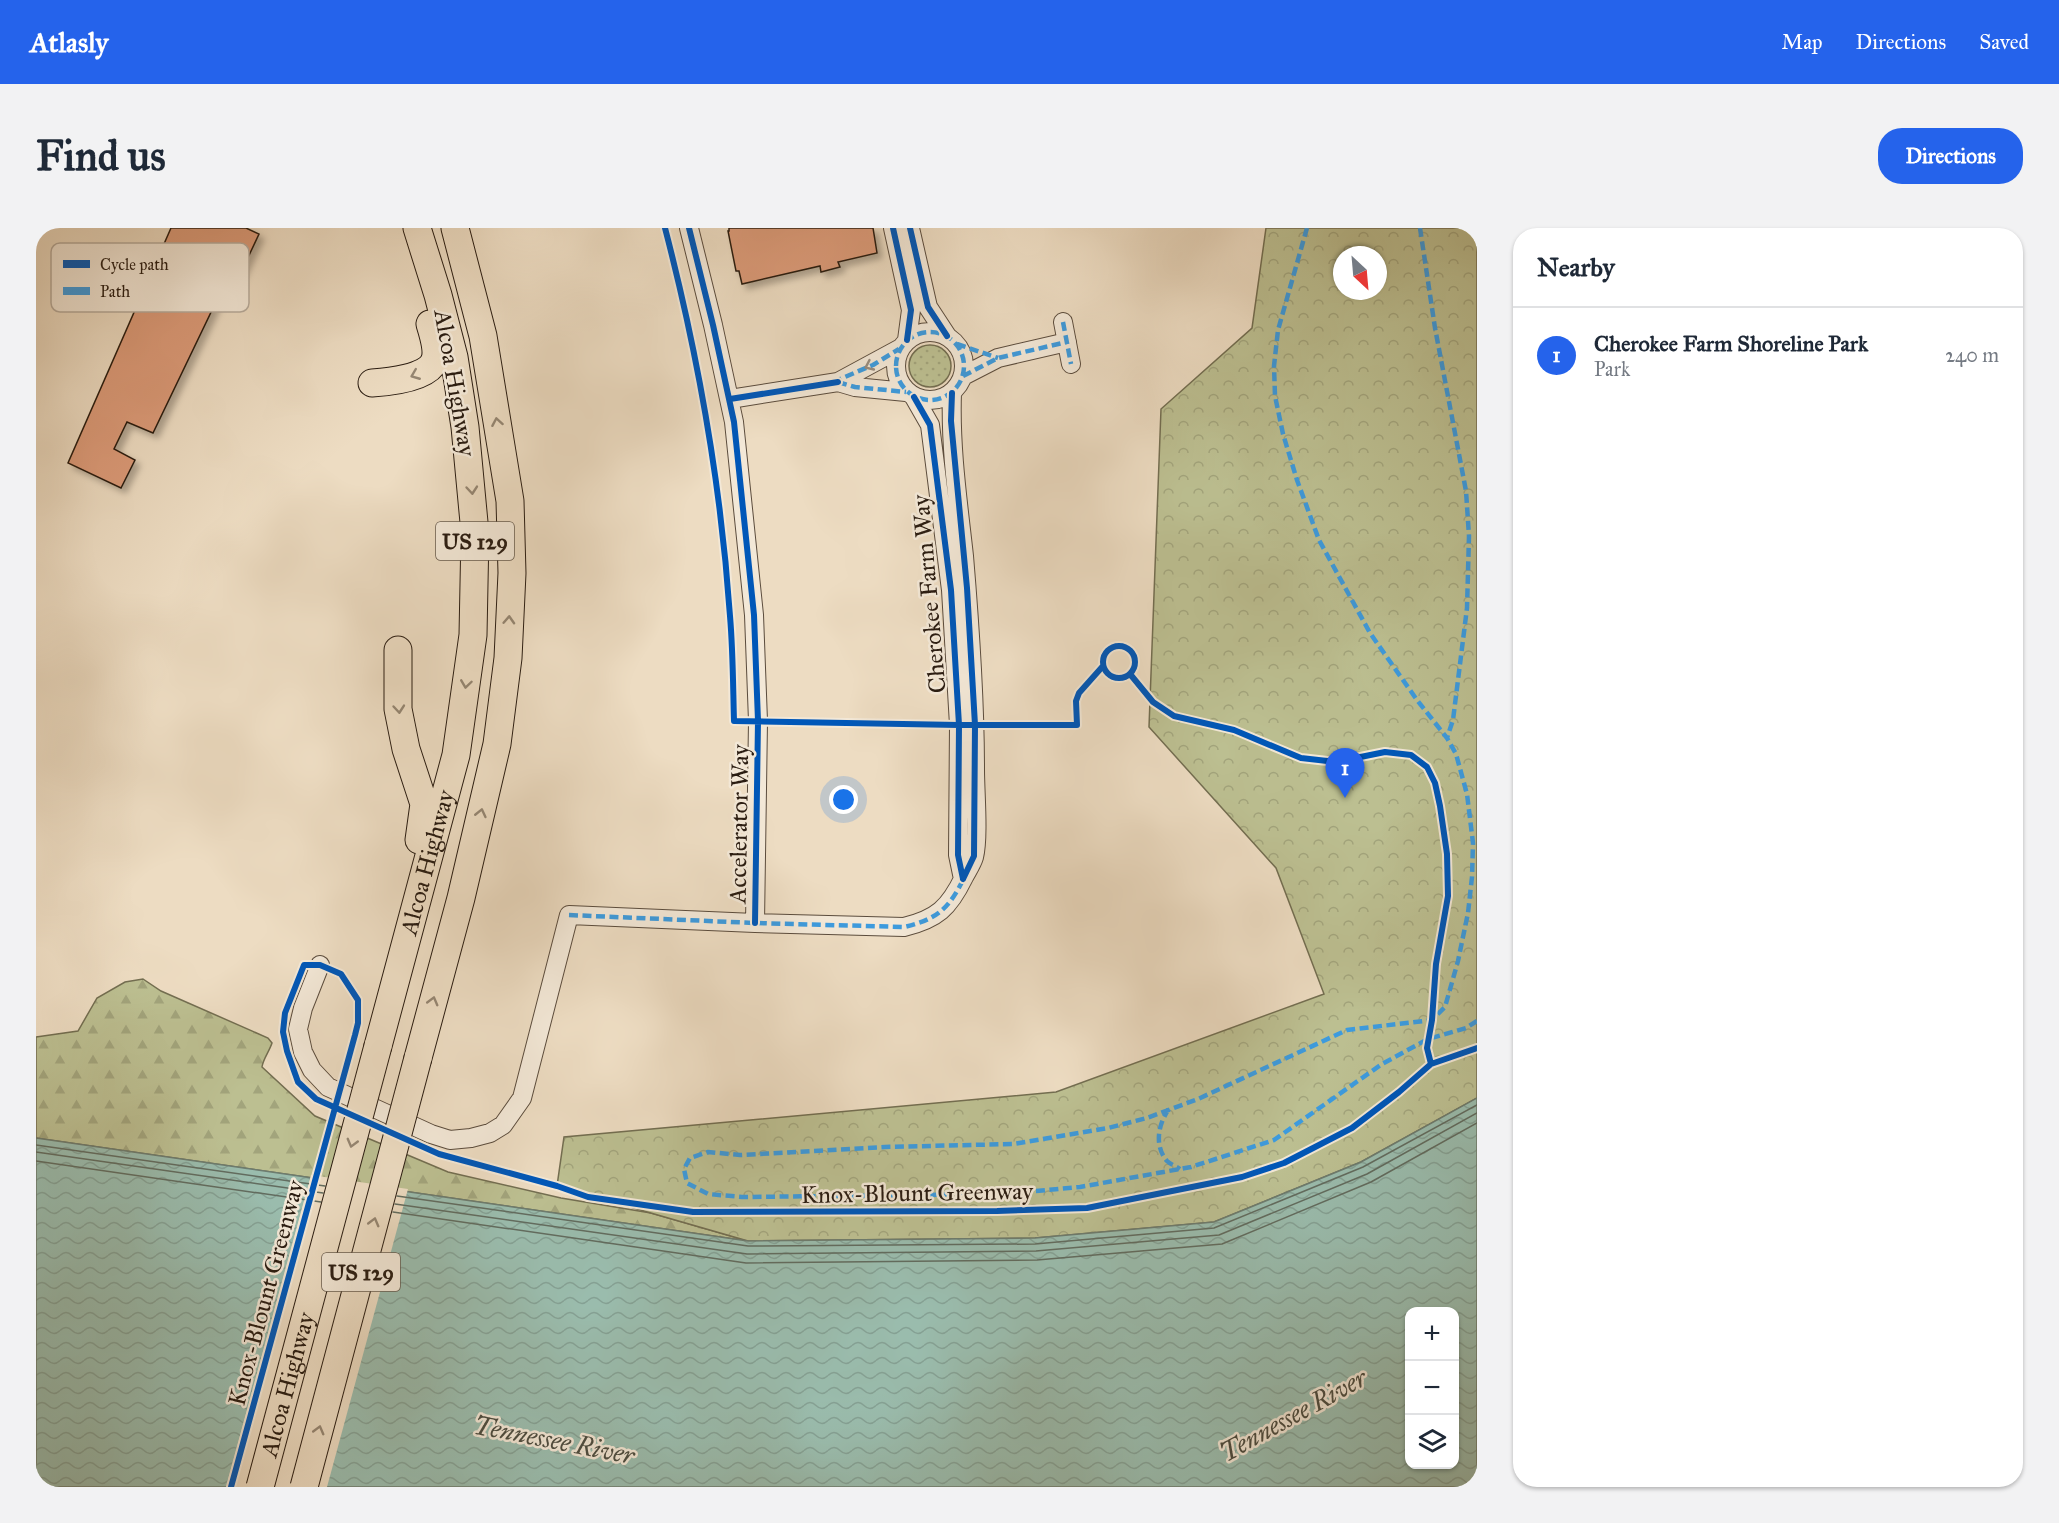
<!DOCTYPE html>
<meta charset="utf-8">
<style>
:root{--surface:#fff;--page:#f2f2f3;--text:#1f2937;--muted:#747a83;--line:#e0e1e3;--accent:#2563eb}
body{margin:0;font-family:"IM FELL Great Primer",serif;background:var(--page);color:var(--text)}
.controls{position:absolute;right:18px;bottom:18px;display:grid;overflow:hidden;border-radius:12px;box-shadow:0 2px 4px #0004}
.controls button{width:54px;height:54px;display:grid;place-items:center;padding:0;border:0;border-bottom:2px solid var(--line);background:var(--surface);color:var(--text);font:30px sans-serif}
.compass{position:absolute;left:1297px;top:18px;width:54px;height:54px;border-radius:50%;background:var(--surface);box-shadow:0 2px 4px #0004;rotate:154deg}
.you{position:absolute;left:808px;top:572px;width:21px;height:21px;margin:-15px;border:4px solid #fff;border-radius:50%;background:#1a73e8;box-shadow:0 0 0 9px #1a73e833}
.badge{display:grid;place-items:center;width:39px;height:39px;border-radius:50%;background:var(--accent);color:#fff;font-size:20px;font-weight:700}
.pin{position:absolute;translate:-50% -50px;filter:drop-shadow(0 2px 3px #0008)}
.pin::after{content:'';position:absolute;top:32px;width:21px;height:18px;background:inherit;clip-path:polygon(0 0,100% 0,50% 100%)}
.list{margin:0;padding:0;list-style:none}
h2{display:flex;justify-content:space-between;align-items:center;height:78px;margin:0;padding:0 24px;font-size:26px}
h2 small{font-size:20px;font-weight:400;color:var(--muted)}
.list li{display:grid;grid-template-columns:39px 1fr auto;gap:18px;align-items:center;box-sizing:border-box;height:96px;padding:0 24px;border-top:2px solid var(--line)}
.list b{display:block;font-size:22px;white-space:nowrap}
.list p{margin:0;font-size:20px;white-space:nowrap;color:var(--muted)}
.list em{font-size:20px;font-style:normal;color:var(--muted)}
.icon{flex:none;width:33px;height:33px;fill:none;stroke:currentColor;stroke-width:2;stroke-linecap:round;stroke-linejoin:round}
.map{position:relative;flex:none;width:1441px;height:1259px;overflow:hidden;border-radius:24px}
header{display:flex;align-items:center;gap:36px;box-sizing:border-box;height:84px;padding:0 30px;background:var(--accent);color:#fff}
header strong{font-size:28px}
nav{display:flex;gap:33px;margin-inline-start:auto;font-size:21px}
.intro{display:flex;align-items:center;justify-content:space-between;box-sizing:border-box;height:144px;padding:0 36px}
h1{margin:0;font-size:42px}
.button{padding:15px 27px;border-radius:24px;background:var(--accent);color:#fff;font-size:21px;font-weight:700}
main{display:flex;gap:36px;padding:0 36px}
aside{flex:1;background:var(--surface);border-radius:24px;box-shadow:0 2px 4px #0004}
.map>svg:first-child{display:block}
.grass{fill:url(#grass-dots);stroke:#736e51;stroke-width:1.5}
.forest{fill:url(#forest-firs);stroke:#736e51;stroke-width:1.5}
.park{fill:url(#park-crowns);stroke:#736e51;stroke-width:1.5;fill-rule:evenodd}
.water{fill:url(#water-waves);stroke:#6d7c6f;stroke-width:1.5;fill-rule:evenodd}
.pier{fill:#eddcc2}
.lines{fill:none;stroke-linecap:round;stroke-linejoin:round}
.shore{stroke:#626c5f;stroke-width:1.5}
.building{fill:#db9a78;stroke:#2a1c11;stroke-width:1.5;filter:url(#shadow)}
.minor-casing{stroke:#5b4c3d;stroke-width:20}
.highway-casing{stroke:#2a1c11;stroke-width:29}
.minor{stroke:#f3e8d7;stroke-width:18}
.highway{stroke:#eddcc2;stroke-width:27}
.highway-bridge-casing{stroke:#2a1c11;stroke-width:29;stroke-linecap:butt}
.highway-bridge{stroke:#eddcc2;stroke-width:27}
.quiet{stroke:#3d9bde;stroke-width:4.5;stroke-dasharray:9 4.5;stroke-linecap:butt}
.cycleway-casing{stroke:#f3e8d7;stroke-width:10}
.cycleway{stroke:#0057b8;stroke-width:6}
.oneway{stroke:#998c7e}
.oneway2{stroke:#958672}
.labels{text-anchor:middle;stroke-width:5;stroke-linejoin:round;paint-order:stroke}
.shield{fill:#f3e8d7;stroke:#66594c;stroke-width:1.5}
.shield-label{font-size:22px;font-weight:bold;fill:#2a1c11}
.street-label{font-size:24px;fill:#2a1c11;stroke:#f3e8d7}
.water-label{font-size:26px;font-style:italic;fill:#4c4c40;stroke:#f3e8d7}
.key{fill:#f3e8d7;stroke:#b7ab9c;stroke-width:1.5}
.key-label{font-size:16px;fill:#2a1c11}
</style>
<header>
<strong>Atlasly</strong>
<nav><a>Map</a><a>Directions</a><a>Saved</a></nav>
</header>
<div class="intro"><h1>Find us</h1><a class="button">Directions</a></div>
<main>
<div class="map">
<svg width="1441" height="1259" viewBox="0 0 1441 1259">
<defs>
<pattern id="grass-dots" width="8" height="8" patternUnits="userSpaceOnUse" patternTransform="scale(1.5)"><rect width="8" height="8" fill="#bcbf91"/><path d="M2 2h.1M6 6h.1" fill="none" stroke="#a2a47c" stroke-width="1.8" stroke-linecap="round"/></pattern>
<pattern id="forest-firs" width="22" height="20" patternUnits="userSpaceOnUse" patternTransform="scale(1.5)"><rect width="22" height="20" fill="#bcbf91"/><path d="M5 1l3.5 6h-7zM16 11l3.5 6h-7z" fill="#a2a47c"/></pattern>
<pattern id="park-crowns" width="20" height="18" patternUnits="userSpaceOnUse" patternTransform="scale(1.5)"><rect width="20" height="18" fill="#bcbf91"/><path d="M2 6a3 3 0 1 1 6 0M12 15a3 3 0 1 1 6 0" fill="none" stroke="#a2a47c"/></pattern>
<pattern id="water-waves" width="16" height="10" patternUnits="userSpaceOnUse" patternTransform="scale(1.5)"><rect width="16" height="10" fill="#9abcad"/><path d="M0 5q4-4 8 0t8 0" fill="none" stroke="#85a194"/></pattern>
<filter id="shadow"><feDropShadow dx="5" dy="5" stdDeviation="3" flood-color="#0004"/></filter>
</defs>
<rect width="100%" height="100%" fill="#eddcc2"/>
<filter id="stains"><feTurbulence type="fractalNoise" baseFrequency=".00333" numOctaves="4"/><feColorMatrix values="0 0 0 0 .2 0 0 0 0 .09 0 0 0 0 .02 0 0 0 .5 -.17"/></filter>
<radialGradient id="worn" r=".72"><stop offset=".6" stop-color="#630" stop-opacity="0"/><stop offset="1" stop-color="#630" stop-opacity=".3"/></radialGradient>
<path class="grass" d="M873 138a21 21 0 1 1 42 0a21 21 0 1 1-42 0Z"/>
<path class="forest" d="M107,751L125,763L232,810L236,815C233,824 227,831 226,839L279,888L412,944L525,970L615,985L712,1013L0,910V809L42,803L61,770L89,754Z"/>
<path class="park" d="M1230,0H1441V870L1325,934L1178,994L999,1010L712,1013L521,958L528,909L1020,864L1288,766L1240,640L1113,499L1125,181L1216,100ZM1306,27H1342V63H1306Z"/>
<path class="water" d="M1441,870V1259H0V910L712,1013L999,1010L1178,994L1325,934ZM1374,1084H1418V1236H1374Z"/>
<path class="pier" d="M275,947L372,961L291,1259H190Z"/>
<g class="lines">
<path class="shore" d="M0,917L289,958
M0,924L287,965
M0,933L285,974
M361,968L712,1018L999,1016L1178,1000L1327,939L1441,877
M359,976L711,1026L1000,1023L1183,1007L1331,946L1441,885
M357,984L710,1035L1001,1032L1186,1016L1335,954L1441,895"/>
</g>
<path class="building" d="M135,0H210L223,6L200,55L191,51L117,205L91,194L78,221L99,232L85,260L32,235Z
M693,0H837L841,25L802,34L804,39L785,44L784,38L706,56L703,43H700L692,3H693Z"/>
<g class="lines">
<g class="minor-casing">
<path id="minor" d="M653,0L677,97L698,194L718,387L722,493L719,695
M857,0L875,82L871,112
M874,0L892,79L911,108
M1027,94L1035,136
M860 138a34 34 0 1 1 68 0a34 34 0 1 1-68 0Z
M927,148L962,130L1031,114
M802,154L819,159L870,164
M878,169L894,197L915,362L923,497L922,627L927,651
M694,171L802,154L863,121
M284,737L267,780L262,801L267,824L276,842L292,859L395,906L414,912L435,910L454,905L467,897L486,870L533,687L719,695L868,699C901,691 913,680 928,649C931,643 936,636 938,629C943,609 939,564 939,542C939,471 934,399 928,328C922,274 914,219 916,165"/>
</g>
<g class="highway-casing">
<g id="highway">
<path d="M336,155C352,154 391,150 398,134C403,124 397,106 394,96"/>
<path d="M362,422V481L370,521L388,576L383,612"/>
<path id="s1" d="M342,818L420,527L437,407L439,305L429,199L418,129L402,67L381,0"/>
<path d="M382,830L425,670L461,516L472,430L476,345L474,273L464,212L447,108L419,0"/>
</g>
</g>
<use href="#minor" class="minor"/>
<use href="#highway" class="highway"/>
<g class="highway-bridge-casing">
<g id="highway-bridge">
<path id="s2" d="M224,1259L342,818"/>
<path d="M268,1259L382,830"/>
</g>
</g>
<use href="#highway-bridge" class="highway-bridge"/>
<path class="quiet" d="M1271,0L1242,102L1238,138L1239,168L1247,206L1261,252L1283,312L1334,405L1381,472L1411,510L1420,526L1431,566L1437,615L1436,649L1432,685L1422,733L1409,779L1396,792L1311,802L1162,871L1111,890L1072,900L977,916L849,919L704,927L672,924L654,930L648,941L651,955L672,966L706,969L894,967L1000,963L1044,959L1155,939L1238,912L1346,836L1392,811L1430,800L1441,793
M1384,0L1399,100L1430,263L1433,308L1431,380L1417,492L1411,510
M1027,94L1035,136
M860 138a34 34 0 1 1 68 0a34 34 0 1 1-68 0Z
M921,116L962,130
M927,148L962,130L1031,114
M797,154L837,137L863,121
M802,154L819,159L870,164
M533,687L719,695L868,699C903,691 914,679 929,648
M1133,881C1122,896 1118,918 1131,933C1134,936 1141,939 1144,941"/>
<g class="cycleway-casing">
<path id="cycleway" d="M629,0C662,127 685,257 694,388C697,423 697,458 698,493L923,497H1041L1040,473L1043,465L1067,438
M653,0L677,97L698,194L718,387L722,493L719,695
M857,0L875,82L871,112
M874,0L892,79L911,108
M916,165L915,193L931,360L939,497L938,628L927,651
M878,169L894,197L915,362L923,497L922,627L927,651
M694,171L802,154
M1067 434a16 16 0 1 1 32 0a16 16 0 1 1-32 0Z
M1094,446L1117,474L1138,488L1198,502L1265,530L1300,534L1349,524L1375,527L1391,539L1399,555L1404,578L1411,626L1412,668L1400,736L1396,792L1391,820L1395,836
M195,1259L319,807L322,795V772L305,746L284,737H268L249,785L247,804L251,823L262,854L280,871L403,926L521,958L552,969L657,984L961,983L1051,980L1206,949L1248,935L1316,900L1363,864L1395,836L1441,820"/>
</g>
<use href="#cycleway" class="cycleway"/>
</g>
<defs><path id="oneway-chevron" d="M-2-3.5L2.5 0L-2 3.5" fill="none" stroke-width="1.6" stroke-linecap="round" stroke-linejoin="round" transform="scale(1.5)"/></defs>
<use class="oneway" href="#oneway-chevron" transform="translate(833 138) rotate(155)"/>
<g class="oneway2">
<use href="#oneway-chevron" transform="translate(379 147) rotate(158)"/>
<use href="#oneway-chevron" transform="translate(461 194) rotate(-100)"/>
<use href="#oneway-chevron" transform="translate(436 262) rotate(85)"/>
<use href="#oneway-chevron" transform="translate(473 392) rotate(-87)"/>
<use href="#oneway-chevron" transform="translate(430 456) rotate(98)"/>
<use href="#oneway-chevron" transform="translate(363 481) rotate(85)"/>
<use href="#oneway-chevron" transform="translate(445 585) rotate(-77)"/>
<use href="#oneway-chevron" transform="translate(397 773) rotate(-75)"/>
<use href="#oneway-chevron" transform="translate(316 915) rotate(105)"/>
<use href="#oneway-chevron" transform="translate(338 994) rotate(-75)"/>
<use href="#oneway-chevron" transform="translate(283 1202) rotate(-75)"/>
</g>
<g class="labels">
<g class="shield">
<rect x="400" y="294" width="78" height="38" rx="4.5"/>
<rect x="286" y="1025" width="78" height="38" rx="4.5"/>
</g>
<g class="shield-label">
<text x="439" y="321">US 129</text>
<text x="325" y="1052">US 129</text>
</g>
<g class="street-label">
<text transform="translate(419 155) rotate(80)" y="8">Alcoa Highway</text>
<text transform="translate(893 366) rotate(-95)" y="8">Cherokee Farm Way</text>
<text transform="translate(703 596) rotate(-89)" y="8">Accelerator Way</text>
<text dy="8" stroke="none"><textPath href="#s1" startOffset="190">Alcoa Highway</textPath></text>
<text transform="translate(881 965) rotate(-1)" y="8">Knox-Blount Greenway</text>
<text transform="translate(230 1065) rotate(-75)" y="8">Knox-Blount Greenway</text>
<text dy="8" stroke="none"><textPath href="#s2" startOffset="106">Alcoa Highway</textPath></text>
</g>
<g class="water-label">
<text transform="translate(1257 1187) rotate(-29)" y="9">Tennessee River</text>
<text transform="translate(518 1212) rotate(11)" y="9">Tennessee River</text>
</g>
</g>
<rect x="15" y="15" width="198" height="69" rx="9" class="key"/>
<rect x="27" y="32" width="27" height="8" fill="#0057b8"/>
<rect x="27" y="59" width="27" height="8" fill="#3d9bde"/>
<g class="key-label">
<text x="64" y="42">Cycle path</text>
<text x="64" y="69">Path</text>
</g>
<rect width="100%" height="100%" filter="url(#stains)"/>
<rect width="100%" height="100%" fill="url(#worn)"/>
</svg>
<div class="controls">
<button>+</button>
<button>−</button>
<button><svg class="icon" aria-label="layers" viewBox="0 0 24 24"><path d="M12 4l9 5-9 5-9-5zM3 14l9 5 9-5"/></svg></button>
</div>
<svg class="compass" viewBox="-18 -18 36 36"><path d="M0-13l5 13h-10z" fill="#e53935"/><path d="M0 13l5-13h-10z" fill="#747a83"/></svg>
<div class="you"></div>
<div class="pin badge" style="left:1309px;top:570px">1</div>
</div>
<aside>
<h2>Nearby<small></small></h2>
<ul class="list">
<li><span class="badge">1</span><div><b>Cherokee Farm Shoreline Park</b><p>Park</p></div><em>240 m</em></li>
</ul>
</aside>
</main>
